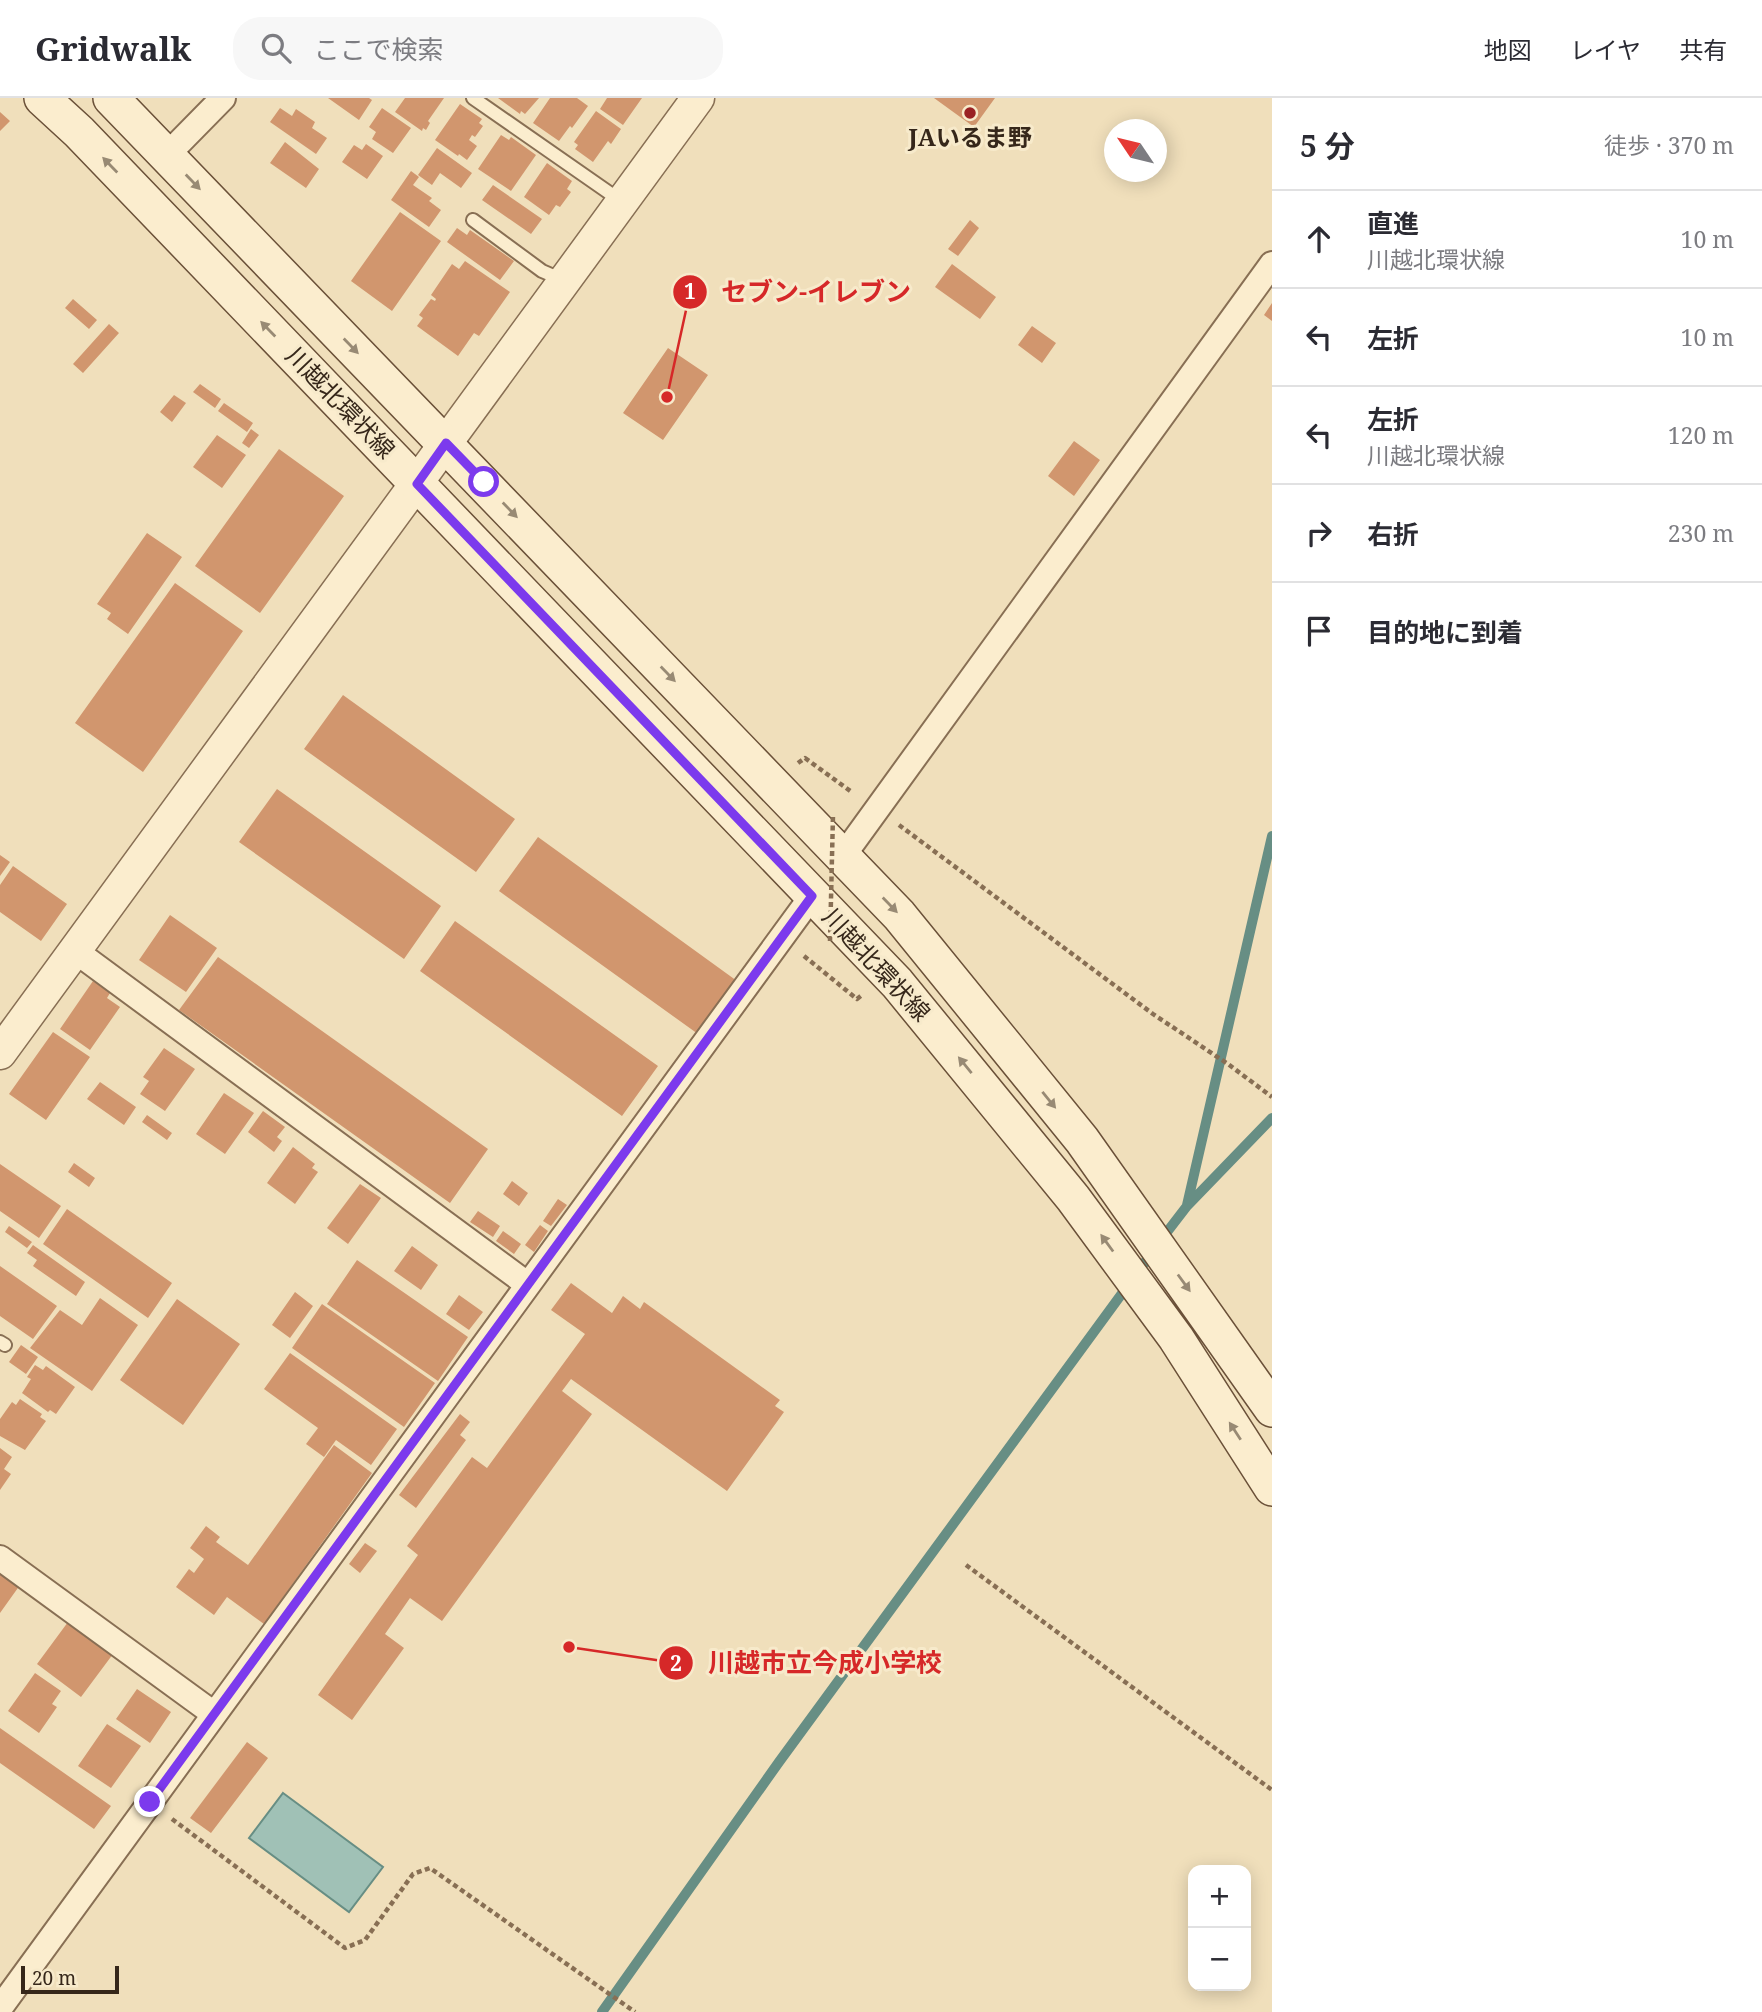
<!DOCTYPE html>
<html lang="ja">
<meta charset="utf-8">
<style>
:root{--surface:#fff;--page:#f7f7f7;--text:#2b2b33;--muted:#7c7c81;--line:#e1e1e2}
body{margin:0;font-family:"Noto Serif","Noto Sans JP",serif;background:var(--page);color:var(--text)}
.controls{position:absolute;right:21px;bottom:21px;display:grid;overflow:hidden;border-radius:14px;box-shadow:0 4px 18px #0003}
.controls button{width:63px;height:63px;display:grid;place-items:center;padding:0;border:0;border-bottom:2px solid var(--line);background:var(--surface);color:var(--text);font:35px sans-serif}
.compass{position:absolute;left:1104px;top:21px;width:63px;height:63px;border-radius:50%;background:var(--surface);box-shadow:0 4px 18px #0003;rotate:305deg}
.scale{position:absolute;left:21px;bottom:18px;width:98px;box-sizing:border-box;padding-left:7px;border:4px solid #36271a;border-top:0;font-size:19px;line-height:24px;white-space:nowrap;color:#36271a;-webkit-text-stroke:5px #f7eacb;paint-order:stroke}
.stop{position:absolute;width:21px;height:21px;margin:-16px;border:5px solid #7c3aed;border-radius:50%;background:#fff}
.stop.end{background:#7c3aed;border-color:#fff;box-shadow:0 2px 7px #0008}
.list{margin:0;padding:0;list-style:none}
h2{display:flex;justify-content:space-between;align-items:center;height:91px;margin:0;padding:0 28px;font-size:30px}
h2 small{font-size:23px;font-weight:400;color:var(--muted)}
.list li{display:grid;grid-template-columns:46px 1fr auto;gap:21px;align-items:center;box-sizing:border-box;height:98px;padding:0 28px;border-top:2px solid var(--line)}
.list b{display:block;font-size:26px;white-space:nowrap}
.list p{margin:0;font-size:23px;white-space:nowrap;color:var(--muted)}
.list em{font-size:23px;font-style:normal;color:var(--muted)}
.icon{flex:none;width:38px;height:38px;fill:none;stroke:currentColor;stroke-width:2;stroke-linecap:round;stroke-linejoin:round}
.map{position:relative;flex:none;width:1272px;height:1914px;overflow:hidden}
header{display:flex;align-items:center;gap:42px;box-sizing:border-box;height:98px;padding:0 35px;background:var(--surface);border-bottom:2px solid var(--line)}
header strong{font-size:33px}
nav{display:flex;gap:38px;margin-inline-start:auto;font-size:24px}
.search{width:490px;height:63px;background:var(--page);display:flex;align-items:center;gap:18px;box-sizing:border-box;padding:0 24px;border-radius:28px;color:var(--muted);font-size:26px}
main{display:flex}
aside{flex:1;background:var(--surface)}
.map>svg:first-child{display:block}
.water{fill:#a0c1b6;stroke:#678e84;stroke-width:2}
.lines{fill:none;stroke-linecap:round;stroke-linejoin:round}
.stream{stroke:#678e84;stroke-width:10}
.building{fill:#d1966e}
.service-casing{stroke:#886f54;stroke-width:16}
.minor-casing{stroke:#886f54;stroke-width:28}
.tertiary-casing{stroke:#886f54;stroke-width:35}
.secondary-casing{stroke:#6a5038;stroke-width:38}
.path{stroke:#886f54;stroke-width:4.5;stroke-dasharray:5 3.5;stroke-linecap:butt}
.service{stroke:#fbedce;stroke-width:12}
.minor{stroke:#fbedce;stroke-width:24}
.tertiary{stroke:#fbedce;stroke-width:32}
.secondary{stroke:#fbedce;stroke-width:35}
.path-bridge{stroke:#886f54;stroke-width:4.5;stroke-dasharray:5 3.5;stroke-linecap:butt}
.oneway{fill:#988a74}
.route{stroke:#7c3aed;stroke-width:9}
.poi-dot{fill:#9a2124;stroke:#f7eacb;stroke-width:2.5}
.labels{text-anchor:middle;stroke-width:6;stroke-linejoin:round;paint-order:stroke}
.poi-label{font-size:24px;font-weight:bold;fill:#36271a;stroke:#f7eacb}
.street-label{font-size:24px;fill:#36271a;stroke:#f7eacb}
.leader{fill:none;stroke:#d62828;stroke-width:2.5}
.callout-dot{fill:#d62828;stroke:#f7eacb;stroke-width:2.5}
.mark-label{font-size:21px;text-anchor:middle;font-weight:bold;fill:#fff}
.callout-label{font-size:26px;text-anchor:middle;font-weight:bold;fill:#d62828;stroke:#f7eacb;stroke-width:6;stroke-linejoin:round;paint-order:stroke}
</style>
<header>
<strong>Gridwalk</strong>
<div class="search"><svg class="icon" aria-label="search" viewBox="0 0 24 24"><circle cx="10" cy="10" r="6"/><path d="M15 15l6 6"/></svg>ここで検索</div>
<nav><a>地図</a><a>レイヤ</a><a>共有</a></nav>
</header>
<main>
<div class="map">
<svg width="1272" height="1914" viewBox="0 0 1272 1914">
<rect width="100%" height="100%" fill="#f0dfbb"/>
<path class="water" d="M283,1695L383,1769L349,1814L249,1740Z"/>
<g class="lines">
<path class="stream" d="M1187,1107L1272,738
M602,1914L779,1664L1167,1134L1187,1108L1272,1020"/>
</g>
<path class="building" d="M328,0H369L372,2L359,22Z
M405,0H444L428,23L430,25L426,32L423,30L422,33L395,14Z
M498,0H539L525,16L521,13L520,16Z
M550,0H577L588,8L572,30L570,28L559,43L533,25Z
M607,0H642L623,27L600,11Z
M934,0H995L974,29Z
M460,6L482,21L479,25L483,28L475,39L472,37L469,42L477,48L467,62L459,56L458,58L435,42Z
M280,10L292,18L296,11L315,24L312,30L327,40L316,56L270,24Z
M382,10L411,30L393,55L372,41L376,34L369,29Z
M596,13L621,31L611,46L608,43L593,64L575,51L578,47L574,44Z
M0,14L10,23L0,33Z
M501,37L509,42L511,39L536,57L511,93L478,71Z
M285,44L319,71L306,90L270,65Z
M366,46L383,58L367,81L342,64L354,47L362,52Z
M437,50L472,75L461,90L440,75L432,87L418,77Z
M547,65L572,83L567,91L571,94L560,109L556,107L549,117L524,99Z
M411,73L419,79L413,87L432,100L429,103L441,112L429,129L391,102Z
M493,87L542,121L531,136L482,102Z
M400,114L441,143L392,213L351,183Z
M970,122L979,130L958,158L948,151Z
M457,130L467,137L470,132L514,163L500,182L447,144Z
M465,163L510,194L479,238L474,235L458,258L417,228L423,220L419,217L431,201L435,203L436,201L431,197L452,166L459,171Z
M952,166L996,199L980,221L935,189Z
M73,201L97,222L89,231L65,210Z
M1272,205V223L1264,217Z
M109,226L119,235L83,275L73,266Z
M1032,228L1056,245L1042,265L1018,247Z
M668,250L708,277L663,342L623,315Z
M200,286L221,301L215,310L193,294Z
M174,297L186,305L172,324L160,314Z
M224,305L253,325L247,334L218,313Z
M251,331L259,337L249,350L242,345Z
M217,337L246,357L222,390L193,369Z
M1074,343L1100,362L1074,398L1048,378Z
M279,351L344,398L260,515L195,468Z
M147,435L182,459L128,536L107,521L111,515L97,506Z
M175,485L243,533L143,674L75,625Z
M343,597L515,721L476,774L304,651Z
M277,691L441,808L404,861L239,744Z
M538,739L737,883L698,936L499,793Z
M0,757L10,764L0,778Z
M13,768L67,806L41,843L0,814V787Z
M170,817L217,850L186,894L139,862Z
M455,823L658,968L622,1018L420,873Z
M218,859L488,1051L450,1105L179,912Z
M93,883L110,895L107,900L120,909L90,952L60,931Z
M53,934L90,959L46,1022L9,996Z
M164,950L195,971L165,1013L140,996L149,983L143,979Z
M100,984L136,1009L124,1027L87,1001Z
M224,995L254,1015L225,1056L196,1036Z
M263,1013L285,1029L277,1039L282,1043L274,1054L248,1034Z
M147,1017L172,1035L167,1042L142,1024Z
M293,1049L315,1066L312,1070L318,1074L295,1106L267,1085Z
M74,1065L95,1080L89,1089L68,1074Z
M0,1066L61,1108L39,1140L0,1113Z
M512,1083L528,1095L519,1108L503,1096Z
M360,1086L381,1100L348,1146L327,1130Z
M558,1101L567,1107L551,1128L543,1123Z
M67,1111L172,1185L148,1220L43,1146Z
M478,1113L500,1128L493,1139L470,1124Z
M540,1127L548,1133L534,1154L525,1147Z
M9,1128L32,1144L27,1150L5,1134Z
M503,1133L521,1146L514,1156L496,1143Z
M33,1147L85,1184L76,1198L33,1168L37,1162L27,1155Z
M412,1148L438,1167L421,1192L394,1173Z
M357,1162L468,1239L438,1283L327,1206Z
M0,1168L57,1208L33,1241L0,1218Z
M571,1185L612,1215L623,1198L640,1211L644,1204L780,1302L775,1308L784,1314L727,1393L571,1281L562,1293L592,1316L442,1523L410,1500L385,1536L404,1550L352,1622L318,1597L418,1457L407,1448L472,1359L487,1370L585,1236L551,1212Z
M295,1194L313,1208L290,1240L272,1227Z
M459,1197L483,1214L469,1232L446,1216Z
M100,1200L138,1227L92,1293L30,1250L60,1212L82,1227Z
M177,1201L240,1246L183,1327L120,1282Z
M322,1206L435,1285L404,1329L292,1250Z
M21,1247L38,1259L26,1276L9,1264Z
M290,1255L397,1331L371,1367L336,1342L324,1359L306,1346L318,1330L264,1291Z
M35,1267L43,1272L46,1268L75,1289L56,1316L50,1312L48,1314L22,1295L31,1281L27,1279Z
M20,1301L42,1316L40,1319L46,1323L25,1352L0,1338V1321L12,1304L16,1307Z
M460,1316L470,1324L460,1337L466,1342L416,1410L399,1397Z
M334,1347L372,1375L264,1526L227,1499L214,1517L176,1489L189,1471L194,1475L204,1461L190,1450L206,1428L220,1439L216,1444L248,1467Z
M0,1350L12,1359L4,1371L11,1376L0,1392Z
M365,1445L377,1453L360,1475L349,1466Z
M0,1473L20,1487L0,1515Z
M68,1524L113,1556L81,1599L37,1566Z
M35,1575L61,1593L52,1606L57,1609L39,1635L8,1613Z
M137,1591L171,1614L150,1645L116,1621Z
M107,1626L141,1648L111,1690L78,1668Z
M0,1630L111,1708L94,1731L0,1665Z
M247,1644L268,1660L211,1735L190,1720Z"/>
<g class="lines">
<g class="service-casing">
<path id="service" d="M473,0L621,103
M473,122L542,173L563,182
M0,1244L5,1247"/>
</g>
<g class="minor-casing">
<path id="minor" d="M167,57L223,0
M843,758L1272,166
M74,852L527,1186
M0,1460L214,1616
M0,1910L812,798"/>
</g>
<g class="tertiary-casing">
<path id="tertiary" d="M0,955L698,0"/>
</g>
<g class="secondary-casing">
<path id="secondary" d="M42,0L79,34L897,885L1073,1100L1176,1240L1272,1390
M111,0L899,817L1082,1042L1272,1311"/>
</g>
<path class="path" d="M798,665L805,660L853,695
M899,727L1153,916L1228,966L1272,999
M804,858L857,901L862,897
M966,1467L1272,1692
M172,1721L345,1850L365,1842L413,1776L430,1770L635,1914"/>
<use href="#service" class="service"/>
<use href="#minor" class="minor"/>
<use href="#tertiary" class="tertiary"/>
<use href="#secondary" class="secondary"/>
<path class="path-bridge" d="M830,843L833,717"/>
</g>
<defs><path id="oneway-solid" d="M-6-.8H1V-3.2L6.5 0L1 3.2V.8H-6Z" transform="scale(1.75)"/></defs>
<g class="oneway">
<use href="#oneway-solid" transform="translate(110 67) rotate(-134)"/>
<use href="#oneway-solid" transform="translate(193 84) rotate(46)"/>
<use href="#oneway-solid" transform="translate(268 231) rotate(-134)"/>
<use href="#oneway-solid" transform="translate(351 248) rotate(46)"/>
<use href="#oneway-solid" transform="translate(510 412) rotate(46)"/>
<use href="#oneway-solid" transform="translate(668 576) rotate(46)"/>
<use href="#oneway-solid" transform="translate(890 807) rotate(46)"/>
<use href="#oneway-solid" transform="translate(965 967) rotate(-129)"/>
<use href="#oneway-solid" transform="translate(1049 1002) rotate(51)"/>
<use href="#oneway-solid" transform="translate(1107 1145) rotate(-126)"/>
<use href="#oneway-solid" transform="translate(1184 1185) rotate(54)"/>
<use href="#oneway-solid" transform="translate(1235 1333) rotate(-123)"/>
</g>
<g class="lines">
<path class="route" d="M150,1704L812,798L417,386L446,345L484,384"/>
</g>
<circle class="poi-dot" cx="970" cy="15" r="7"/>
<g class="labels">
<g class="poi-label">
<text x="970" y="48">JAいるま野</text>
</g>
<g class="street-label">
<text transform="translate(340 305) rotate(46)" y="8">川越北環状線</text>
<text transform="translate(876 867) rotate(47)" y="8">川越北環状線</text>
</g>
</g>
<path class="leader" d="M667 299L690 194M569 1549L676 1565"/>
<g class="callout-dot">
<circle cx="667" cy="299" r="7"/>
<circle cx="569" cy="1549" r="7"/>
<circle cx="690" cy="194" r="18"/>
<circle cx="676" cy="1565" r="18"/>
</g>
<g class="mark-label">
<text x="690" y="201">1</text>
<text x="676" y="1573">2</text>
</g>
<g class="callout-label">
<text x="816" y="203">セブン-イレブン</text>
<text x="825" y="1574">川越市立今成小学校</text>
</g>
</svg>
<div class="controls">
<button>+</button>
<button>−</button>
</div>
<svg class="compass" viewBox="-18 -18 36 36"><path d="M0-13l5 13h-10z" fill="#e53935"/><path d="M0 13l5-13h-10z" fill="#7c7c81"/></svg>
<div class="scale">20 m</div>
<div class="stop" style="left:484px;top:384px"></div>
<div class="stop end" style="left:150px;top:1704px"></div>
</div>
<aside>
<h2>5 分<small>徒歩 · 370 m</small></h2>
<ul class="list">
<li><svg class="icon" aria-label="ahead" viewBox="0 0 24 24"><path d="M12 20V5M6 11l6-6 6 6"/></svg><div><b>直進</b><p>川越北環状線</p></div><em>10 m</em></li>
<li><svg class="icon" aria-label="left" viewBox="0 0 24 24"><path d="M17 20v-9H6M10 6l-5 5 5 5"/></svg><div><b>左折</b></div><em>10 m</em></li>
<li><svg class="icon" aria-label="left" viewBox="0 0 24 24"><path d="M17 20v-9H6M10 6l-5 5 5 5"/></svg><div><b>左折</b><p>川越北環状線</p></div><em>120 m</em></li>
<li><svg class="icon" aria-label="right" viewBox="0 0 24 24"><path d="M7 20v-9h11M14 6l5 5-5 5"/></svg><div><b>右折</b></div><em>230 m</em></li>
<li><svg class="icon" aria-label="arrive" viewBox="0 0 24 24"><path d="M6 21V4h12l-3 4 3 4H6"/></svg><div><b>目的地に到着</b></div></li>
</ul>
</aside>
</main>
